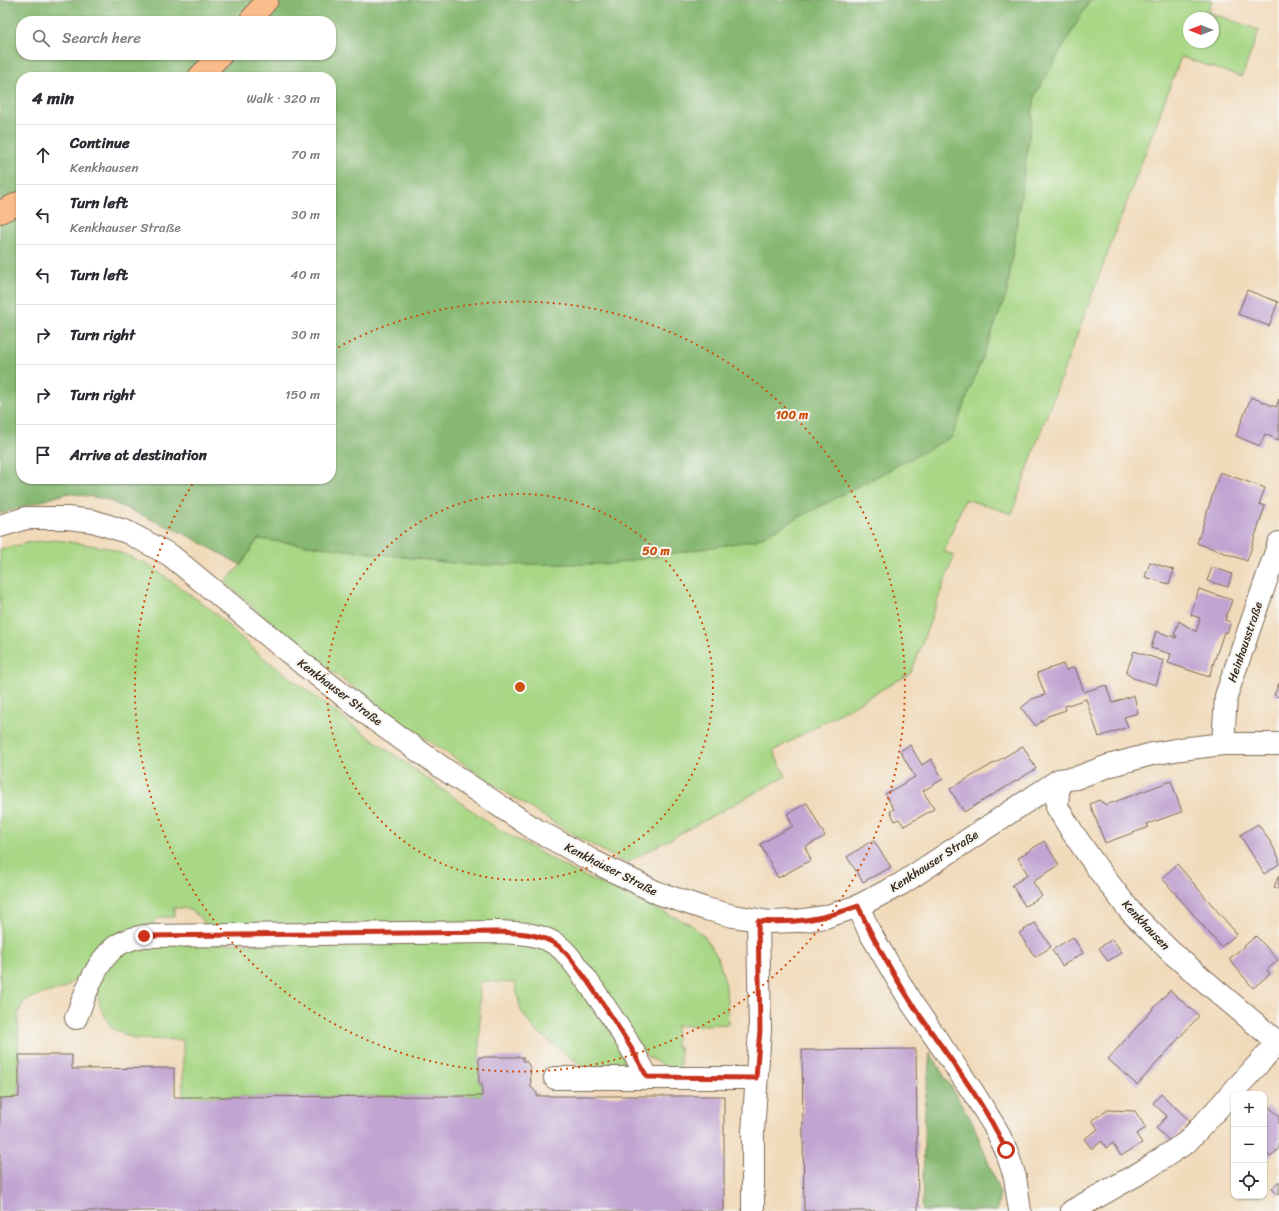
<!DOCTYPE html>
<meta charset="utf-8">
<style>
:root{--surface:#fff;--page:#f2f2f3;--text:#2b2b33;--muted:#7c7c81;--line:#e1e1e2}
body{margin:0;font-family:Sriracha,sans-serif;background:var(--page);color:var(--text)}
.controls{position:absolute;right:12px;bottom:12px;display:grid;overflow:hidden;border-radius:8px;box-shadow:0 1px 3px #0004}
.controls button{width:36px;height:36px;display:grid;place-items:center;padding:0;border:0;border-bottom:1px solid var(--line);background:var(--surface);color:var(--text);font:20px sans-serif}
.compass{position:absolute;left:1183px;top:12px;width:36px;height:36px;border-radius:50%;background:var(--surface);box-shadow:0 1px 3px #0004;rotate:270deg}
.stop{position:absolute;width:12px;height:12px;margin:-9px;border:3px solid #c8321e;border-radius:50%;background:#fff}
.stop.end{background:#c8321e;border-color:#fff;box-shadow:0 1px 4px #0008}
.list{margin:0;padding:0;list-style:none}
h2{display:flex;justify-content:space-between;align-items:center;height:52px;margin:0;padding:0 16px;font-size:17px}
h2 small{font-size:13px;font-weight:400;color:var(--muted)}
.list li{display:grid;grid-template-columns:26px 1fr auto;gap:12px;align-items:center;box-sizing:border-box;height:60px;padding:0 16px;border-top:1px solid var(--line)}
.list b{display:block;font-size:15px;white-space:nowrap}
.list p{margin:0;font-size:13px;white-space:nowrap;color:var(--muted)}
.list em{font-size:13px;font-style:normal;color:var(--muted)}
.icon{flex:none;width:22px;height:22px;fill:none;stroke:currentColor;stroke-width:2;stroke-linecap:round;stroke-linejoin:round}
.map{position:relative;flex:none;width:1279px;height:1211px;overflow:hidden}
.search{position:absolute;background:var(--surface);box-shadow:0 1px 3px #0004;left:16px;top:16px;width:320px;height:44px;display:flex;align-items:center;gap:10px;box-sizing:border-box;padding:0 14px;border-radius:16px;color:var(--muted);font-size:15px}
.panel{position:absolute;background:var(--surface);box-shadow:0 1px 3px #0004;left:16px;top:72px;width:320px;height:412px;border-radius:16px}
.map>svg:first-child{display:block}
.green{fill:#a8d785;stroke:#728052;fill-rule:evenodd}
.forest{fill:#86b872;stroke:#607148;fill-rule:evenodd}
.building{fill:#c1a4d2}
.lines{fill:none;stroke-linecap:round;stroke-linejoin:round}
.minor-casing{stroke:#7b6855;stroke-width:24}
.major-casing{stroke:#7b6855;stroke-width:24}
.minor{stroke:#fff;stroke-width:22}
.major{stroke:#fabc8b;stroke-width:22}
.route{stroke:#c8321e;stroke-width:5}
.ring{fill:none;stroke:#ce520f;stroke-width:2;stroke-dasharray:2 4}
.labels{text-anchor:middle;stroke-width:4;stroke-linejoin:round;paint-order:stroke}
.street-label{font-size:12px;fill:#3b2a1e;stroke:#f6f6f2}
.centre{fill:#ce520f;stroke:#f6f6f2;stroke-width:2}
.ring-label{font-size:12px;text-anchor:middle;font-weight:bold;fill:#ce520f;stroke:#f6f6f2;stroke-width:4;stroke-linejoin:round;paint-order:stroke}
</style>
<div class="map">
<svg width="1279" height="1211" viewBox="0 0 1279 1211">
<rect width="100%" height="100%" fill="#f6f6f2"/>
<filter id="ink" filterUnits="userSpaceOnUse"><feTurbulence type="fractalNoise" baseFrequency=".025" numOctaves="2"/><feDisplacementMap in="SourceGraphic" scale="8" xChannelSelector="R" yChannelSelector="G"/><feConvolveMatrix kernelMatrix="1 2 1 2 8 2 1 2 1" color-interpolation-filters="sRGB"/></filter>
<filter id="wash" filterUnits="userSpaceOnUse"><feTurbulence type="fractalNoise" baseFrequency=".012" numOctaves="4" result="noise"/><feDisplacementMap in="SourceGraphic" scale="16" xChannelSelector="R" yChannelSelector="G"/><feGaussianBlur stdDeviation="0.9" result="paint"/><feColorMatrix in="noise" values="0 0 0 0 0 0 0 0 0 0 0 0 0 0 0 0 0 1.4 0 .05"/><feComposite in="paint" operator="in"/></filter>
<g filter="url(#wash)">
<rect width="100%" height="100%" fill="#f1daba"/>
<path class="green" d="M1090,0H1212L1208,12L1259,30L1242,77L1181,57L1035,447L1012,514L965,499L944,551L954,556L911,673L773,751L786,776L626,863C558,828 494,785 431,742C359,693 288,642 225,582L241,565L258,539L469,565L756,540L951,437L1007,293L1035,95ZM1189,18H1213V42H1189Z
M57,540L109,548L147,564L210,609L260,655L347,721L495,827L571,870L690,924L705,937L718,958L726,986L728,1024L676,1026V1047H680V1069L664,1066L648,1057L554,936L208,927C196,914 193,907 174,908V917H160L152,924L120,932L102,942L77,978L65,988L42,994L24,1001L18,1014L19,1097L0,1098V549L32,542Z
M503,939L547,948L565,963L624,1053V1063L616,1069L585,1068L567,1055L534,1029L521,1011L515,983L480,981L479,1083H482V1096L183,1097V1040L135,1039L112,1028L101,1009L97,991L101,971L134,945Z"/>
<path class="forest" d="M0,0H1090L1035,95L1007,293L952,437L756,540L610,564L469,565L258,539L241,565L187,535L105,499L68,493L0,514ZM21,21H331V55H21ZM21,77H331V479H21Z
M930,1053L973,1123L1000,1193L997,1211H922L925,1108Z"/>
<g id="blocks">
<path class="building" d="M1247,290L1278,302L1269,326L1238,314Z
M1251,397L1276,407L1279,399V440L1265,434L1260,446L1236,436Z
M1220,472L1265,488L1259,504L1265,506L1247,561L1197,543Z
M1150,562L1174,570L1169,584L1145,577Z
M1212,567L1232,574L1228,587L1207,581Z
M1199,589L1232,600L1225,620L1231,622L1227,633L1224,632L1209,677L1168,663L1171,654L1151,648L1156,631L1176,638L1177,636L1174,635L1179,621L1196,632L1200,618L1191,615Z
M1134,651L1164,661L1156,685L1133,678L1126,673Z
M1063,664L1066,670L1075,667L1084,692L1106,685L1112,703L1134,695L1138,713L1124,717L1128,727L1099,737L1086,699L1065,706L1066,710L1048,716L1036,726L1021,708L1032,699L1045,695L1037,673Z
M1279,683V697L1274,695Z
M910,745L922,765L931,759L943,779L923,791L934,809L904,826L899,819L895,821L890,811L894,809L885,794L915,777L900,751Z
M1023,746L1036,769L964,812L950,789Z
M1171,781L1182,812L1147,824L1149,827L1105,843L1090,804L1099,800L1106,805Z
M807,803L825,836L805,847L811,860L778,878L760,844L793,826L787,814Z
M1258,824L1271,843L1279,858V864L1264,874L1240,835Z
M873,840L891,867L863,882L847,857Z
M1044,841L1059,865L1033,882L1042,896L1025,906L1012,885L1028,875L1018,858Z
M1177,864L1237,934L1221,947L1162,878Z
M1279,875V889L1274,887Z
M1035,923L1051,947L1035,957L1019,933Z
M1256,936L1278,960L1267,970L1270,974L1253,988L1229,959Z
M1073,937L1083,953L1062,966L1052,950Z
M1112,939L1122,952L1108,961L1099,948Z
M1170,990L1199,1016L1137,1085L1108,1059Z
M916,1049L918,1211H804L802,1050Z
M19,1055H72V1069L174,1068V1097L482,1096V1083H479V1057H523V1061L527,1062L530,1067L531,1087L537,1093V1096H724V1211H0V1098L19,1097Z
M1161,1094L1190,1121L1171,1142L1156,1128L1167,1116L1153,1103Z
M1268,1106L1279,1116V1148L1271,1157L1264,1151V1111Z
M1108,1110L1135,1111L1146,1128L1136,1134L1142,1143L1121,1156L1113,1143L1106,1148L1102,1141L1092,1149L1084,1139L1098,1129L1092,1120Z
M1279,1181V1195L1272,1189Z"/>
</g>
</g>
<g filter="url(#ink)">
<use href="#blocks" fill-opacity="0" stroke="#7b6855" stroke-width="1"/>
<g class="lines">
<g class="minor-casing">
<path id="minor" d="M0,526L26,518H67L93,521L127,532L170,555L303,664L379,723L447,771L533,828L591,860L658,893L706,909L733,916L770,922L797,921L825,917L858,906L901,884L1059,780L1076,778L1108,766L1152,754L1181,749L1223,744H1279
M1223,744L1226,696L1279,543
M1059,780L1057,807L1073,833L1098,869L1130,911L1172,953L1277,1042L1263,1059L1187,1142L1143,1171L1072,1211
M858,906L869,931L911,1002L973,1092L996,1129L1006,1150L1015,1177L1020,1211
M76,1018C85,995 95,963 115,947C123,941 133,938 144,936L498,932C519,933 539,933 557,945C569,953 577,968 586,979C608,1011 630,1043 647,1077
M555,1078H757
M753,1211V1132L760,1030L758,921"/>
</g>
<g class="major-casing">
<path id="major" d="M250,21L267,0
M199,77L221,55
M0,212L21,202"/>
</g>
<use href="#minor" class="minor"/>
<use href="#major" class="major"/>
</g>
</g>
<g class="lines" filter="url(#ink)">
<path class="route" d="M144,936L498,932C519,933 539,933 557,945C569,953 577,968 586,979C608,1011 630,1043 647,1077L756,1078L760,1030L758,921C795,924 823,919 858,906C873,939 891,971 911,1002C943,1051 981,1096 1006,1150"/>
</g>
<g class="ring">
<circle cx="520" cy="687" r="193"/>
<path d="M333 350A385 385 0 1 1 195 480"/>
</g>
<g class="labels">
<g class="street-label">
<text transform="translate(1245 642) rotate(-71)" y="4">Heinhausstraße</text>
<text transform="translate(340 692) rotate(37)" y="4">Kenkhauser Straße</text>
<text transform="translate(934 861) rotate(-33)" y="4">Kenkhauser Straße</text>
<text transform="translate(611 869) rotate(27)" y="4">Kenkhauser Straße</text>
<text transform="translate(1146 925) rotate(47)" y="4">Kenkhausen</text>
</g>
</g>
<circle cx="520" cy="687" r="6" class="centre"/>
<g class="ring-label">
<text x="792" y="419">100 m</text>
<text x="656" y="555">50 m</text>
</g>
</svg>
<div class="controls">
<button>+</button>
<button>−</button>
<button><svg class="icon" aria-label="locate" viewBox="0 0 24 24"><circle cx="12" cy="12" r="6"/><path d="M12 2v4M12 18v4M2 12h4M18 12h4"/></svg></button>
</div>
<svg class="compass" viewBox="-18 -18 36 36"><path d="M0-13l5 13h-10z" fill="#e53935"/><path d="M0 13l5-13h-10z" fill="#7c7c81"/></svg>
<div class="stop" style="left:1006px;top:1150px"></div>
<div class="stop end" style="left:144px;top:936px"></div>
<div class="search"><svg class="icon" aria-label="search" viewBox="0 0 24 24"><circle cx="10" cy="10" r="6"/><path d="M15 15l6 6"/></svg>Search here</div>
<section class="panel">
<h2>4 min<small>Walk · 320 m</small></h2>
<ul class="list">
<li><svg class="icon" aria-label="ahead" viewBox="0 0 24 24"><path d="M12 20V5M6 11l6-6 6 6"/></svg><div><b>Continue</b><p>Kenkhausen</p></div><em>70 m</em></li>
<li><svg class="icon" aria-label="left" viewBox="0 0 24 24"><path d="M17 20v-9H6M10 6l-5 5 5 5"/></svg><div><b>Turn left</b><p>Kenkhauser Straße</p></div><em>30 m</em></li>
<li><svg class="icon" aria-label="left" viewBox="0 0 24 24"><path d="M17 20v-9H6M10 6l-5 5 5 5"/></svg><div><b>Turn left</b></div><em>40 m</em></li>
<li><svg class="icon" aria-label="right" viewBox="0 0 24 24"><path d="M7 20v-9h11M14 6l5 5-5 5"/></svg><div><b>Turn right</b></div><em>30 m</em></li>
<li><svg class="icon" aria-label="right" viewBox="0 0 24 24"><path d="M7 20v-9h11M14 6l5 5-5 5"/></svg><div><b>Turn right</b></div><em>150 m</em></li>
<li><svg class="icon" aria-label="arrive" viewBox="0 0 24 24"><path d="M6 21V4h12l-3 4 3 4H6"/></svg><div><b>Arrive at destination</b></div></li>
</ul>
</section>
</div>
